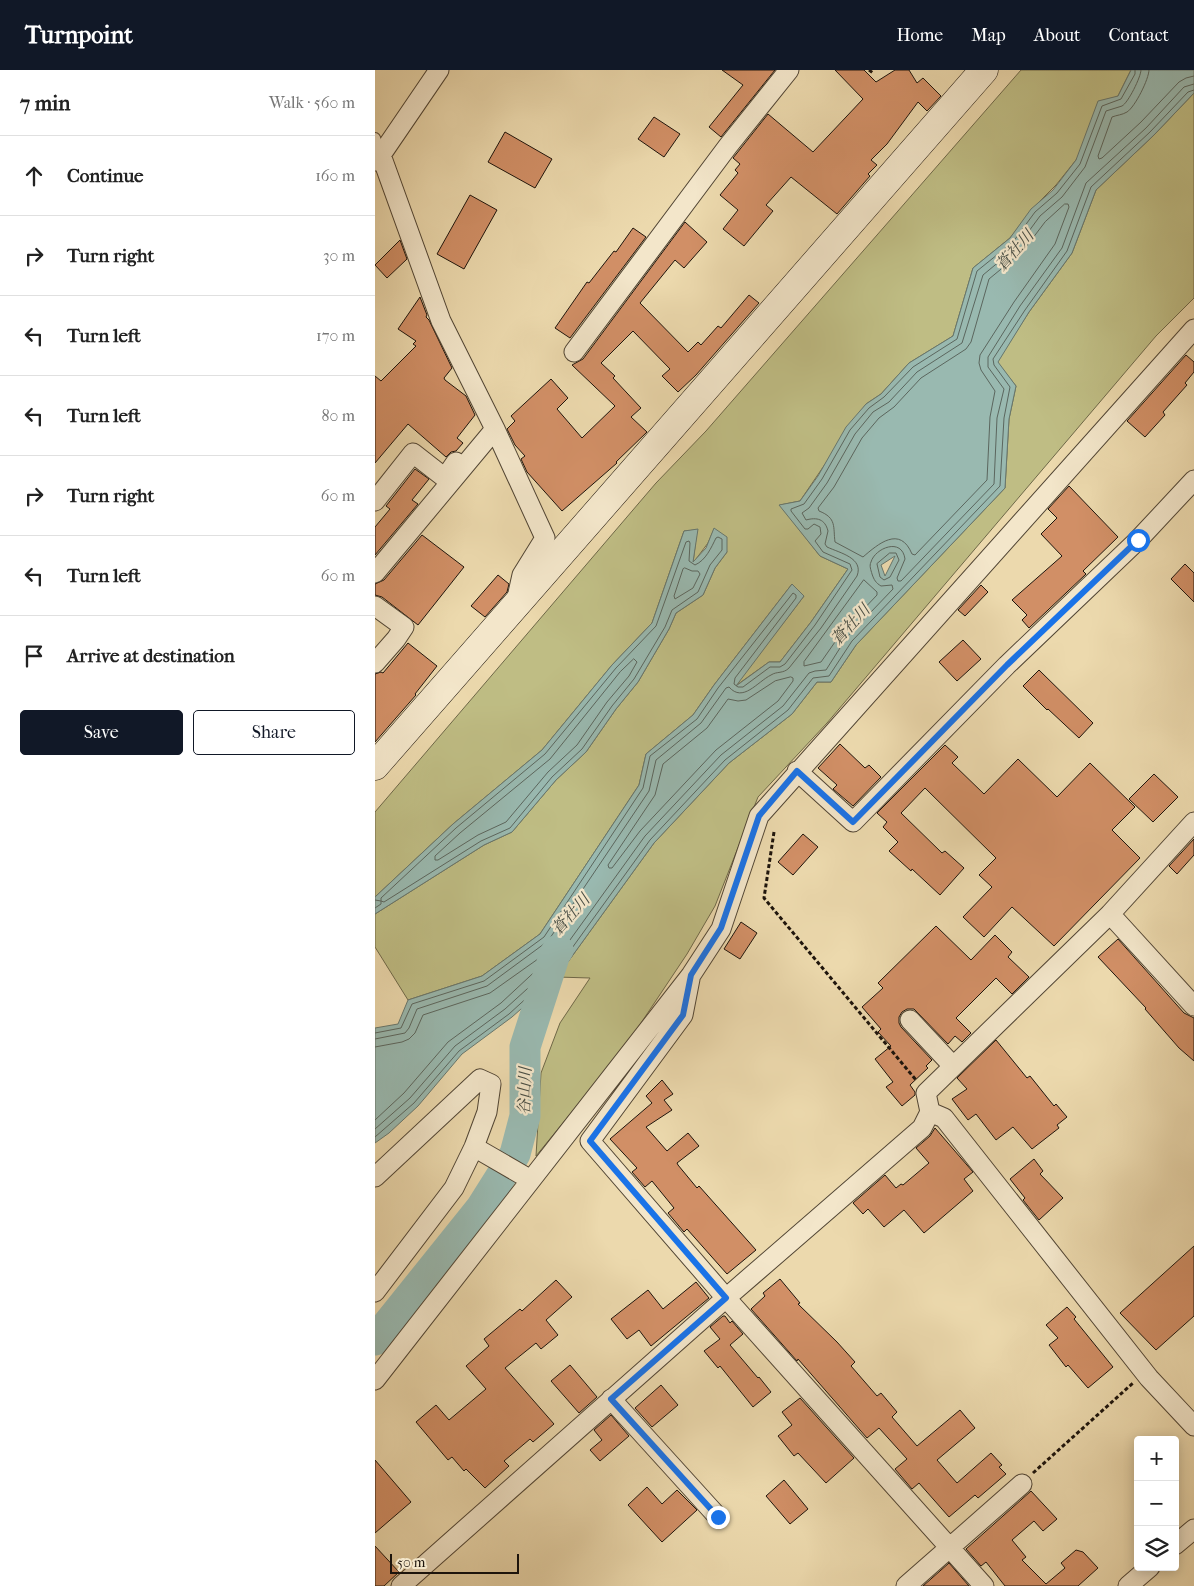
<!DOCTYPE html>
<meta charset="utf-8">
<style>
:root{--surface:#fff;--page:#f6f6f6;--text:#222;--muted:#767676;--line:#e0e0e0;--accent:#111827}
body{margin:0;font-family:"IM FELL French Canon","Noto Serif JP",serif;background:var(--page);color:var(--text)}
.controls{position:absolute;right:15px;bottom:15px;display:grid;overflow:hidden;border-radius:5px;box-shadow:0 2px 12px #0003}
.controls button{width:45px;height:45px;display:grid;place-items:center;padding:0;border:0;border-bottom:1px solid var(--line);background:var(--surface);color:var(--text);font:25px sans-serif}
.scale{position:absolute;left:15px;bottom:12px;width:129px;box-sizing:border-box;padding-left:5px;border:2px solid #1d140c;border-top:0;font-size:14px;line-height:18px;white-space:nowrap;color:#1d140c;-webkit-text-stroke:4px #f3e6ca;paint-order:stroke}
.stop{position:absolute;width:15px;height:15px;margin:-11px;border:4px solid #1a73e8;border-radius:50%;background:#fff}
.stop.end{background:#1a73e8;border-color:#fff;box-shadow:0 1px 5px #0008}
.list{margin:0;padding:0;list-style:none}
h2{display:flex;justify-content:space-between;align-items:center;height:65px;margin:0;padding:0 20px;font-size:21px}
h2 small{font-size:16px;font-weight:400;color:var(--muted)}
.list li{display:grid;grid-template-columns:32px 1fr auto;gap:15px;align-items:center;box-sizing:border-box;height:80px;padding:0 20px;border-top:1px solid var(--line)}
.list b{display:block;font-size:19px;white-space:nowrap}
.list em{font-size:16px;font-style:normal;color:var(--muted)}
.actions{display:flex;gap:10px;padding:15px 20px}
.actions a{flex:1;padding:11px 0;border:1px solid var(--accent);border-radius:5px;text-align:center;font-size:18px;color:var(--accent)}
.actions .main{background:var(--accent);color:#fff}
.icon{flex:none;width:28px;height:28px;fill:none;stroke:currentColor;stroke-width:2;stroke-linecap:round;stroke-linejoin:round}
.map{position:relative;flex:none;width:819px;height:1516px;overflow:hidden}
header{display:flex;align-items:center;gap:30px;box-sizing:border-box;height:70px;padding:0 25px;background:var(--accent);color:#fff}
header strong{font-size:24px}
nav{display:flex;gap:28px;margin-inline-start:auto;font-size:18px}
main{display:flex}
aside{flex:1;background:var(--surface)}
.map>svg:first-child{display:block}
.green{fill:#bfbd84;stroke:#6e6848}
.water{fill:#99b9b0;stroke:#67776e;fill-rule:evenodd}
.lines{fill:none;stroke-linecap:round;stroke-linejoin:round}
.shore{stroke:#5b665e;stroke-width:1}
.river{stroke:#99b9b0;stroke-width:31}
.building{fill:#d18f66;stroke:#1d140c}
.lane-casing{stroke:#514534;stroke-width:12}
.street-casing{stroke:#514534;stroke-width:21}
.secondary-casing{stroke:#1d140c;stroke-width:29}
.path{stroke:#1d140c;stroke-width:3;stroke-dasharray:4 2.5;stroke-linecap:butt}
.lane{stroke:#f3e6ca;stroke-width:10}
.street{stroke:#f3e6ca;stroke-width:19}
.secondary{stroke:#f3e6ca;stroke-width:28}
.route{stroke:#1a73e8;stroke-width:6}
.labels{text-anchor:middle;stroke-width:4.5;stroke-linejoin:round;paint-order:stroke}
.water-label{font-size:16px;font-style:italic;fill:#484e45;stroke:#f3e6ca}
</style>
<header>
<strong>Turnpoint</strong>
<nav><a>Home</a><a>Map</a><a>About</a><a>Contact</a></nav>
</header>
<main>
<aside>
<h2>7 min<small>Walk · 560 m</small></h2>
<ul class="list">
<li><svg class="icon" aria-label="ahead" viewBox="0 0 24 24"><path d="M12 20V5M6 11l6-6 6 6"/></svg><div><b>Continue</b></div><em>160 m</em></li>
<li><svg class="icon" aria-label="right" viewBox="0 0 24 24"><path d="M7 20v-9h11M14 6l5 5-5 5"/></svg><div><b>Turn right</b></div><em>30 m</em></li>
<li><svg class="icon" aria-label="left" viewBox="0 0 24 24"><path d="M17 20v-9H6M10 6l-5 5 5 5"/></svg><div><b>Turn left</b></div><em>170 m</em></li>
<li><svg class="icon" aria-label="left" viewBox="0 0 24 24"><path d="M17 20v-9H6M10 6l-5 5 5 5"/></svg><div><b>Turn left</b></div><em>80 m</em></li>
<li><svg class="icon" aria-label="right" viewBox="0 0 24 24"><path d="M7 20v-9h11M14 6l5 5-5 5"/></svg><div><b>Turn right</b></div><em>60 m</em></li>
<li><svg class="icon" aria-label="left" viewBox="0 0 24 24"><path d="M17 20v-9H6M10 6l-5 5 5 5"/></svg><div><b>Turn left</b></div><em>60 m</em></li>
<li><svg class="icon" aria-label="arrive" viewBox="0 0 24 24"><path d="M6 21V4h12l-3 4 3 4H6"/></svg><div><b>Arrive at destination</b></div></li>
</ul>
<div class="actions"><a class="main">Save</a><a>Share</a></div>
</aside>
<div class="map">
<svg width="819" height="1516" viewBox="0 0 819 1516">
<rect width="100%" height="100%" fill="#ecd9ad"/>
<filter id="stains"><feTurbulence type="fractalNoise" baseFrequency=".004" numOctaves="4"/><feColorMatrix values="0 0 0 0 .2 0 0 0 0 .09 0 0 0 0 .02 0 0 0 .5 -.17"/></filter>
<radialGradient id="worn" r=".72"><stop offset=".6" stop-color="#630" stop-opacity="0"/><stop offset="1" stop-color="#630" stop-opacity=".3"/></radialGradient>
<path class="green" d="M646,0H756L743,26L701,90L681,115L662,134L635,168L598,198L578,266L534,293L506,324L491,334L425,431L405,435L445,486L473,499L436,552L405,592H394L359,617L429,526L417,514L339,615L318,645L271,684L264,715L165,864L107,906L33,930L0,877V844L109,775L137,762L181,710L211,682L241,639L263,612L294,559L301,543L328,525L340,498L352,482L339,459L333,473L318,493L322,460L309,461L277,553L237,595L167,680L78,754L0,827V742L281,413L331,361Z
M819,23V228L781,266L452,653L383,727L340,836L312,884L252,974L161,1086L166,1003L185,953L215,908L182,907L279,773L354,693L417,644L442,612H456L481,575L630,418L634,349L641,316L622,292L654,242L697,183L721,120L779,65Z"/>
<path class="water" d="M756,0H819V23L779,65L721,120L697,183L654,242L623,292L641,316L634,349L630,418L481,575L456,612H442L417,644L354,693L279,773L182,907L137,947L87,984L43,1036L14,1063L0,1073V958L23,954L33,930L107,906L165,864L264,715L271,684L318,645L339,615L417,514L429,526L361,616L394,592H405L436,552L473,499L445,486L404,435L425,431L443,406L471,357L491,334L506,324L534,293L578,266L598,198L635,168L656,139L678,120L701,90L723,31L743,26ZM520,486L510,506L506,495Z
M339,458L352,467V482L340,498L328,525L301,543L294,559L263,612L241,639L211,682L181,710L137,762L109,775L0,844V827L78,754L167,680L237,595L277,553L309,461L323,459L318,492L331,478Z"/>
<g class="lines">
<path class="shore" d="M774,0C774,9 760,37 752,42C747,45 742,45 737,47L723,86L724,89L727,88L766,52L804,12L811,8L819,6
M690,134H693L694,137L680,174L639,232L605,285L604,293L606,300L620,321L615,347L612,410L540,485L537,484C525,455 503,474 488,487L460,472C458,457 462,448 444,441L443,438L459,417L487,368L504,348L519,337L546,308L591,279L596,272L614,209L648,181L670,152Z
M515,483H521L524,490L515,507L509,510L505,507L502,494Z
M310,498L317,501H323L325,504L318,518L300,529L299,526L308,499Z
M489,510L502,522V525L467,562L446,592L429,596V592Z
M259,589L262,592L254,606L232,632L202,675L173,702L131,752L103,765L63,790H60V786L85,763L175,689L245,602Z
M416,607L418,608V611L403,631L341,680L265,761L237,798H234L233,795L280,725L288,694L332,658L353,629L363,631L371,630L400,611Z
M0,830L6,831V828L81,758L170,684L241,598L281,556L311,472L314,471L315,473L314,491L320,495C331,490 336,478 341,468L343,467L347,469V480L335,495L323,522L297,540L290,557L259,609L237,636L207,679L177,707L135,758L106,771L9,832L6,831V834L0,838
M0,963L26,958L37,934L109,911L169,867L268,718L275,686L322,649L343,618L418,523L421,525V528L360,608L359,614L363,617H368L395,597H405L410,594L440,555L477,500L475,494L448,482L440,471L446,464L445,457L439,454L433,459H430L416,441V439L429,434L447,409L475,360L494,338L509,327L538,297L582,269L602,201L638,172L660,142L682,123L705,94L727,36L746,29L760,4V0
M0,969L30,963L34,958L42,939L112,916L173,871L274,721L281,690L326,653L351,618L354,617C368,633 382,612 396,605C402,601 408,604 414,598L446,558L482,506C489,488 465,483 452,477L450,474L453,461C450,449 442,447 431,450L427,443L434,438L452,413L480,364L498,342L514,332L542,302L587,273L608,205L643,176L665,146L687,127L710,97L731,41C736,39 742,38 747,36C753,33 766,7 766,0
M0,977L27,972L34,969L40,963L48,945L115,923L170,884L173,885L168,894L126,933L73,972L29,1023L0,1050
M0,1059L35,1028L80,976L130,939L174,899L270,766L346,685L408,636L434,603L440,601L451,600L472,567L518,519L517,515L506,516C501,513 499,510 497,504C496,500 494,496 496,492C500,478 527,467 530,489L522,508L523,511H526L619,414L622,348L629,319L613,297V287L645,236L687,178L711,113L771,58L809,17L819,14
M0,1067L39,1033L84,981L134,944L179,903L275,770L350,690L413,640L438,608L454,606L477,571L625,416L629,348L635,317L619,295L618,289L650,240L692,181L716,117L775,62L813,22L819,20"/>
<path class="river" d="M0,1270L106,1138L140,1084L150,1046V977L180,884L183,880"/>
</g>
<path class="building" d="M347,0H400L346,67L334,57L368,15Z
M460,0H489L501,12L520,0H534L542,13L548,8L566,26L552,41L543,32L512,74L496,90L502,95L493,104L495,106L462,144L416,107L391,135L398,141L369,176L348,159L363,140L345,125L363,103L360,100L365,94L358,88L393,44L438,82L488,29Z
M279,47L305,64L289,87L263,69Z
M130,62L177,89L160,118L113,92Z
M95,125L122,140L89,199L62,184Z
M310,152L332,172L309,198L300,190L265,233L313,282L323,272L326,275L343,256L346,258L374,225L384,233L321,305L303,322L287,306L295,299L258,261L226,293L240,306L238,308L266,338L256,347L272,362L241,392L242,393L187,441L152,402L146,389L150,386L140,375L132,359L140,351L136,346L176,309L193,328L182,339L207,368L240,336L197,295L208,289Z
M258,158L271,167L195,268L180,258L212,212L214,213L239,181L241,182Z
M25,170L32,189L12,208L0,195Z
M45,227L52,245L51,247L54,250L77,298L69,308L70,310L91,326L100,345L82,368L88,373L81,381L76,382L71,387L33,354L0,393V306L6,311L41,276L38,274L41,271L23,259Z
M811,285L819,292V302L810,313L812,315L788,342L790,345L770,367L752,351Z
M40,399L54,409L37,430L43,434L0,485V457L15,439L11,436Z
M694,416L743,467L708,501L711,504L654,558L647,550L652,545L637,530L687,486L666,464L682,448L673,439Z
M47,465L89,497L43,555L7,527L0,525V514L9,510Z
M810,494L819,503V532L796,509Z
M123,505L134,514L132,522L110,547L96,536Z
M606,515L613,522L590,546L583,540Z
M588,570L606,589L582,611L564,592Z
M33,573L62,596L40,624L41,625L0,672V604L6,602L8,603Z
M664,600L718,653L704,668L673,639L672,640L648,616Z
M465,674L490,698L494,695L506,707L478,736L458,719L462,715L443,698Z
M570,675L583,687L577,693L609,724L643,689L682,727L715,693L760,737L737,760L765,788L679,876L637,837L609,867L588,847L617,817L604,805L621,788L550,718L526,743L567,783L570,781L589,798L565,825L537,799L536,801L514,781L523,772L508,757L512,752L502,743Z
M779,704L803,727L778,752L754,729Z
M428,764L443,777L418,805L403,792Z
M819,769V785L802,804L794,796Z
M366,852L382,863L365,889L349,879Z
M561,856L596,890L620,865L637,882L633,887L654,907L637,924L621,908L581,948L596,963L587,972L580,966L573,974L539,939H532L527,942L524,947V953L526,957L557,990L551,996L553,998L535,1015L540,1022V1025L527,1036L511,1017L518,1012L500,989L516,976L503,962L506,959L487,937L508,918L503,913Z
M743,869L809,943L819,948V991L804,978L770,939L771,938L723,887Z
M621,970L652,1008L655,1006L679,1036L681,1034L692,1047L682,1055L684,1058L657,1079L638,1057L621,1070L601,1044L593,1050L577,1029L592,1019L582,1008Z
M287,1010L298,1024L289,1030L297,1040L271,1057L292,1081L313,1063L324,1076L302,1093L303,1095L322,1118L324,1116L381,1180L352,1204L312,1159L309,1162L293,1143L299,1138L277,1111L270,1117L257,1102L262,1098L235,1069L277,1033L271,1026Z
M560,1058L598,1102L589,1109L598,1121L549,1163L529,1140L509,1157L493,1139L488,1144L478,1133L510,1105L521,1118L526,1114L528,1115L554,1093L541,1078L555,1066Z
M659,1089L668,1101L665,1104L688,1128L664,1150L648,1130L650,1128L635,1109Z
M819,1176V1246L781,1280L745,1243Z
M405,1209L425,1233L423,1234L462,1272L480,1292L476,1296L502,1326L506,1323L522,1342L517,1347L542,1376L585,1340L600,1358L562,1390L582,1413L616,1383L627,1395L624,1397L631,1404L603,1428L600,1425L574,1447L544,1413L537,1419L520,1399L532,1389L504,1358L492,1368L423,1289L422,1291L376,1239L390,1226L388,1223Z
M181,1210L197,1227L171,1250L183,1265L166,1279L161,1273L130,1298L179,1354L158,1372L155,1369L129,1391L134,1396L110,1418L91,1399L89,1401L77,1387L73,1390L41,1352L61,1335L74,1350L111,1319L91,1296L114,1276L109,1269L145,1239L147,1241Z
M321,1212L334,1228L276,1276L264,1260L252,1269L236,1249L273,1220L288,1239Z
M692,1237L701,1247L699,1249L738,1297L713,1318L693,1295L691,1297L674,1275L683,1268L671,1255Z
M348,1246H350L355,1253L357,1251L368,1264L355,1275L383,1308L384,1307L396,1322L378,1337L345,1296L343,1298L329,1281L345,1269L335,1257Z
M195,1295L222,1327L204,1343L176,1311Z
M286,1315L303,1335L277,1357L260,1338Z
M425,1328L479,1388L451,1413L423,1383L419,1386L403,1366L417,1355L407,1342Z
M236,1345L254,1366L225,1391L215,1380L227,1370L219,1360Z
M0,1390L36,1432L0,1463Z
M409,1410L433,1439L415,1454L391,1426Z
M272,1417L287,1434L302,1420L322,1440L287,1472L253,1435Z
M656,1421L682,1449L668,1461L659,1451L637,1470L651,1487L647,1490L671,1514L690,1498L686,1493L701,1480L708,1482L723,1498L703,1516H630L611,1492L606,1496L591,1479Z
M0,1476L24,1502L9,1516H0Z
M574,1493L594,1516H548Z"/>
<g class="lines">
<g class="lane-casing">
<path id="lane" d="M0,68L6,85"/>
</g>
<g class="street-casing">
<path id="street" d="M6,85L66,251L120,359L170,468L147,505L141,532
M0,91L6,85L64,0
M199,282L353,76L414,0
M0,431L38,383L70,408L81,392
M0,503L120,359
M0,536L29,557L21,569L0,593
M422,701L478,752L632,595L763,470L819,410
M735,844L819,936
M315,909L308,945L215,1071L351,1228L609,1516
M535,950L578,996
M555,1042L569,1048L774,1308L819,1356
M99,1077L156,1110
M0,1107L105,1009L116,1014L112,1042L99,1077L79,1118L0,1222
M0,1310L316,905L346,859L384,746L819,259
M236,1329L343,1447
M800,1475L819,1459
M26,1516L351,1228L547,1058L555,1042L551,1023L735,844L819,752
M531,1516L647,1414
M753,1516L775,1497"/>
</g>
<g class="secondary-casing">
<path id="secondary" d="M0,696L609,0"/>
</g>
<path class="path" d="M494,0L498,3
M399,762L389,828L541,1010
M658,1403L758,1313"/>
<use href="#lane" class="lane"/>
<use href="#street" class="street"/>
<use href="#secondary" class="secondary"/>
</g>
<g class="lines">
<path class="route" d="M343,1447L236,1329L351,1228L215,1071L308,945L316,905L346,858L384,746L422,701L478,752L632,595L763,470"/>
</g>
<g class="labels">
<g class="water-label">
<text transform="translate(639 180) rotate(-48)" y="6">蒼社川</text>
<text transform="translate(475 554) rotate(-47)" y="6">蒼社川</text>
<text transform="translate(195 844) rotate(-48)" y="6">蒼社川</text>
<text transform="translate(149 1021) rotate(-88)" y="6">谷山川</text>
</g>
</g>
<rect width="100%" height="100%" filter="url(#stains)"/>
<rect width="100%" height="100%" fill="url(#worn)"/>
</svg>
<div class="controls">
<button>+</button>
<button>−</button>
<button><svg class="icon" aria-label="layers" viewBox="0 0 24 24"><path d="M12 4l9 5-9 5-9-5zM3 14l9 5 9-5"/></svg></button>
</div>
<div class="scale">50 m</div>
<div class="stop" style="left:763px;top:470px"></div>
<div class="stop end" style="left:343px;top:1447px"></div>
</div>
</main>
